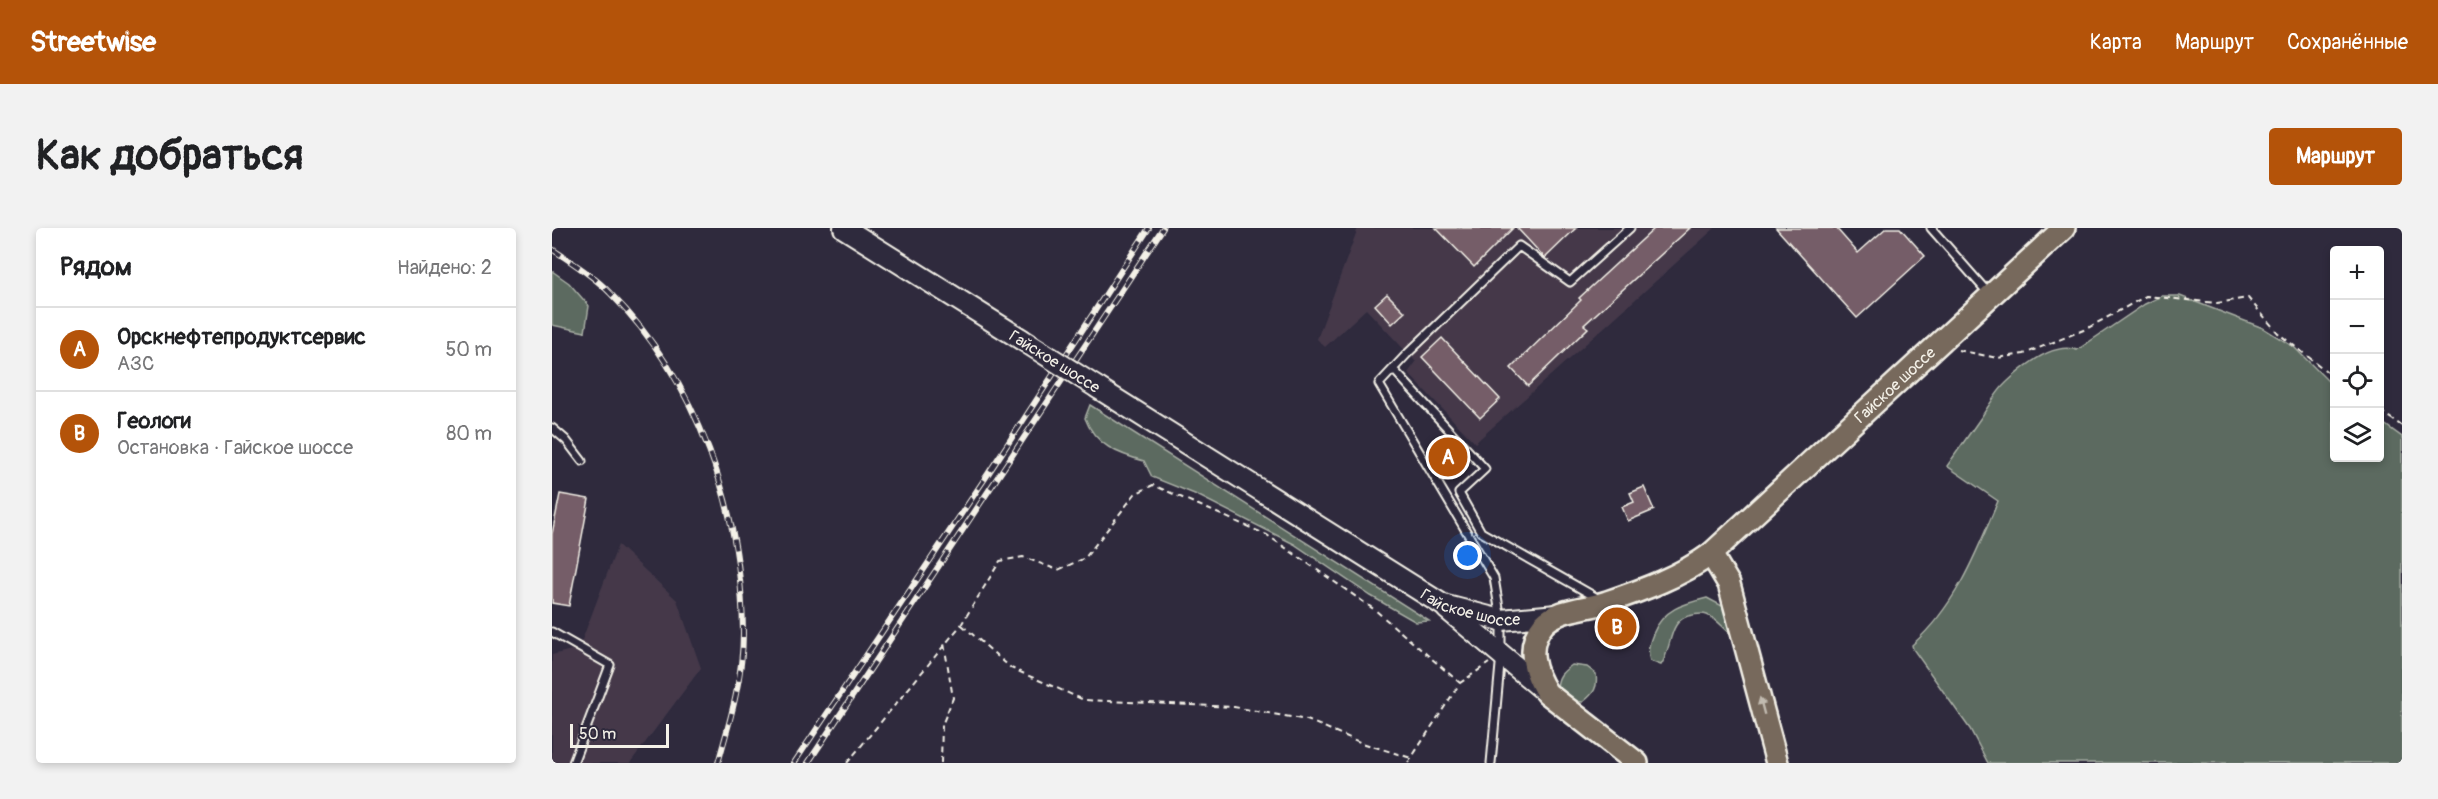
<!DOCTYPE html>
<html lang="ru">
<meta charset="utf-8">
<style>
:root{--surface:#fff;--page:#f2f2f2;--text:#202124;--muted:#757577;--line:#e0e0e0;--accent:#b45309}
body{margin:0;font-family:Pangolin,sans-serif;background:var(--page);color:var(--text)}
.controls{position:absolute;right:18px;top:18px;display:grid;overflow:hidden;border-radius:6px;box-shadow:0 3px 9px #0003}
.controls button{width:54px;height:54px;display:grid;place-items:center;padding:0;border:0;border-bottom:2px solid var(--line);background:var(--surface);color:var(--text);font:30px sans-serif}
.scale{position:absolute;left:18px;bottom:15px;width:99px;box-sizing:border-box;padding-left:6px;border:3px solid #f4f1e8;border-top:0;font-size:16px;line-height:21px;white-space:nowrap;color:#f4f1e8;-webkit-text-stroke:4px #2f2a3d;paint-order:stroke}
.you{position:absolute;left:916px;top:328px;width:21px;height:21px;margin:-15px;border:4px solid #fff;border-radius:50%;background:#1a73e8;box-shadow:0 0 0 9px #1a73e833}
.badge{display:grid;place-items:center;width:39px;height:39px;border-radius:50%;background:var(--accent);color:#fff;font-size:20px;font-weight:700}
.pin{position:absolute;translate:-50% -50%;border:3px solid #fff;box-shadow:0 2px 6px #0006}
.list{margin:0;padding:0;list-style:none}
h2{display:flex;justify-content:space-between;align-items:center;height:78px;margin:0;padding:0 24px;font-size:26px}
h2 small{font-size:20px;font-weight:400;color:var(--muted)}
.list li{display:grid;grid-template-columns:39px 1fr auto;gap:18px;align-items:center;box-sizing:border-box;height:84px;padding:0 24px;border-top:2px solid var(--line)}
.list b{display:block;font-size:22px;white-space:nowrap}
.list p{margin:0;font-size:20px;white-space:nowrap;color:var(--muted)}
.list em{font-size:20px;font-style:normal;color:var(--muted)}
.icon{flex:none;width:33px;height:33px;fill:none;stroke:currentColor;stroke-width:2;stroke-linecap:round;stroke-linejoin:round}
.map{position:relative;flex:none;width:1850px;height:535px;overflow:hidden;border-radius:6px}
header{display:flex;align-items:center;gap:36px;box-sizing:border-box;height:84px;padding:0 30px;background:var(--accent);color:#fff}
header strong{font-size:28px}
nav{display:flex;gap:33px;margin-inline-start:auto;font-size:21px}
.intro{display:flex;align-items:center;justify-content:space-between;box-sizing:border-box;height:144px;padding:0 36px}
h1{margin:0;font-size:42px}
.button{padding:15px 27px;border-radius:6px;background:var(--accent);color:#fff;font-size:21px;font-weight:700}
main{display:flex;gap:36px;padding:0 36px}
aside{flex:1;background:var(--surface);border-radius:6px;box-shadow:0 3px 9px #0003}
.map>svg:first-child{display:block}
.built{fill:#44394a}
.green{fill:#5b6a60;stroke:#a8aea4;stroke-width:1.5}
.building{fill:#755d67;stroke:#f4f1e8;stroke-width:1.5}
.lines{fill:none;stroke-linecap:round;stroke-linejoin:round}
.lane-casing{stroke:#f4f1e8;stroke-width:11}
.secondary-casing{stroke:#f4f1e8;stroke-width:24}
.primary-casing{stroke:#f4f1e8;stroke-width:26}
.path{stroke:#f4f1e8;stroke-width:2;stroke-dasharray:6 4.5;stroke-linecap:butt}
.lane{stroke:#2f2a3d;stroke-width:7}
.secondary{stroke:#2f2a3d;stroke-width:20}
.primary{stroke:#77695c;stroke-width:21}
.rail-casing{stroke:#f4f1e8;stroke-width:6}
.rail{stroke:#2f2a3d;stroke-width:4;stroke-dasharray:11;stroke-linecap:butt}
.secondary-bridge-casing{stroke:#f4f1e8;stroke-width:24;stroke-linecap:butt}
.secondary-bridge{stroke:#2f2a3d;stroke-width:20}
.oneway{fill:#c2bbb0}
.labels{text-anchor:middle;stroke-width:4.5;stroke-linejoin:round;paint-order:stroke}
.street-label{font-size:16px;fill:#f4f1e8;stroke:#2f2a3d}
</style>
<header>
<strong>Streetwise</strong>
<nav><a>Карта</a><a>Маршрут</a><a>Сохранённые</a></nav>
</header>
<div class="intro"><h1>Как добраться</h1><a class="button">Маршрут</a></div>
<main>
<aside>
<h2>Рядом<small>Найдено: 2</small></h2>
<ul class="list">
<li><span class="badge">A</span><div><b>Орскнефтепродуктсервис</b><p>АЗС</p></div><em>50 m</em></li>
<li><span class="badge">B</span><div><b>Геологи</b><p>Остановка · Гайское шоссе</p></div><em>80 m</em></li>
</ul>
</aside>
<div class="map">
<svg width="1850" height="535" viewBox="0 0 1850 535">
<rect width="100%" height="100%" fill="#2f2a3d"/>
<filter id="ink" filterUnits="userSpaceOnUse"><feTurbulence type="fractalNoise" baseFrequency=".0167" numOctaves="2"/><feDisplacementMap in="SourceGraphic" scale="12" xChannelSelector="R" yChannelSelector="G"/><feConvolveMatrix kernelMatrix="1 2 1 2 8 2 1 2 1" color-interpolation-filters="sRGB"/></filter>
<g filter="url(#ink)">
<path class="built" d="M806,0H1163L923,215L856,145L864,134L814,81L773,119L765,111Z
M66,317L125,372L149,440L78,535H0V427L27,420Z"/>
<path class="green" d="M0,43L17,55L37,78L33,104L0,97Z
M1610,68H1628L1711,100L1742,119L1782,159V230H1828V193L1850,209V535H1436L1418,501L1361,421L1360,417C1404,378 1424,326 1446,273L1395,238C1407,221 1418,205 1430,188C1438,176 1445,163 1455,154C1472,138 1502,114 1525,122L1593,76Z
M538,177L877,393L864,394L819,368L742,316L645,267L600,249L592,233C566,226 543,217 533,190Z
M1155,370L1174,380L1184,409C1172,403 1168,392 1155,387C1150,385 1147,386 1141,387C1115,390 1121,420 1109,437L1098,433C1095,422 1097,416 1101,406C1111,381 1131,376 1155,370Z
M1020,437L1035,439L1044,446C1046,460 1042,465 1031,474L1021,473L1005,462C1005,449 1010,444 1020,437Z"/>
<path class="building" d="M884,0H961L922,39Z
M965,0H1024L993,30Z
M1103,0H1138L1032,97L1036,100L976,158L959,140L1029,72L1027,70Z
M1224,0H1284L1306,25L1334,0H1348L1373,28L1305,90Z
M835,66L853,84L840,96L823,77Z
M890,110L948,171L928,190L870,129Z
M891,211L914,235L901,248L878,224Z
M1092,259L1102,282L1076,293L1070,279L1082,274L1078,265Z
M8,266L37,271L17,378L0,375V306Z
M1076,388L1080,400L1056,409L1052,397Z"/>
<g class="lines">
<g class="lane-casing">
<path id="lane" d="M1379,0L1437,66
M841,141L933,241L907,265L929,304L1047,371
M0,200L14,212L30,233
M0,404L58,437L21,535
M939,535L949,426V392L942,350L827,156L855,126L967,18L1018,54L1078,0"/>
</g>
<g class="secondary-casing">
<g id="secondary">
<path d="M292,0L469,111"/>
<path id="s1" d="M546,160L891,377L949,392L1005,387"/>
<path d="M895,381L994,464"/>
</g>
</g>
<g class="primary-casing">
<g id="primary">
<path d="M1159,326L1177,356L1225,535"/>
<path id="s2" d="M1085,535L995,465C982,444 973,419 991,397C1006,380 1036,381 1055,374C1091,362 1129,348 1159,326L1512,0"/>
</g>
</g>
<path class="path" d="M1406,122L1445,130L1472,126L1534,101L1594,68L1665,75L1696,70L1727,106L1782,149
M1828,183L1850,198
M410,397L459,440L532,472L682,479L755,492L810,515L859,530
M295,535L409,397L448,333L471,329L506,342L533,330L583,266L601,257L715,307L823,382L908,455
M389,535L390,497L401,470L392,415
M856,535L908,455L937,435"/>
<use href="#lane" class="lane"/>
<use href="#secondary" class="secondary"/>
<use href="#primary" class="primary"/>
<g class="rail-casing">
<path id="rail" d="M0,21C19,34 42,48 58,65C146,153 190,283 191,405C191,449 178,493 166,535
M242,535L436,246L597,0
M256,535L611,0"/>
</g>
<use href="#rail" class="rail"/>
<g class="secondary-bridge-casing">
<path id="secondary-bridge" d="M469,111L546,160"/>
</g>
<use href="#secondary-bridge" class="secondary-bridge"/>
</g>
<defs><path id="oneway-solid" d="M-6-.8H1V-3.2L6.5 0L1 3.2V.8H-6Z" transform="scale(1.5)"/></defs>
<use class="oneway" href="#oneway-solid" transform="translate(1210 478) rotate(-105)"/>
</g>
<g class="labels">
<g class="street-label">
<text transform="translate(503 133) rotate(32)" y="6">Гайское шоссе</text>
<text dy="6" stroke="none"><textPath href="#s2" startOffset="621">Гайское шоссе</textPath></text>
<text dy="6" stroke="none"><textPath href="#s1" startOffset="435">Гайское шоссе</textPath></text>
</g>
</g>
</svg>
<div class="controls">
<button>+</button>
<button>−</button>
<button><svg class="icon" aria-label="locate" viewBox="0 0 24 24"><circle cx="12" cy="12" r="6"/><path d="M12 2v4M12 18v4M2 12h4M18 12h4"/></svg></button>
<button><svg class="icon" aria-label="layers" viewBox="0 0 24 24"><path d="M12 4l9 5-9 5-9-5zM3 14l9 5 9-5"/></svg></button>
</div>
<div class="scale">50 m</div>
<div class="you"></div>
<div class="pin badge" style="left:896px;top:229px">A</div>
<div class="pin badge" style="left:1065px;top:399px">B</div>
</div>
</main>
